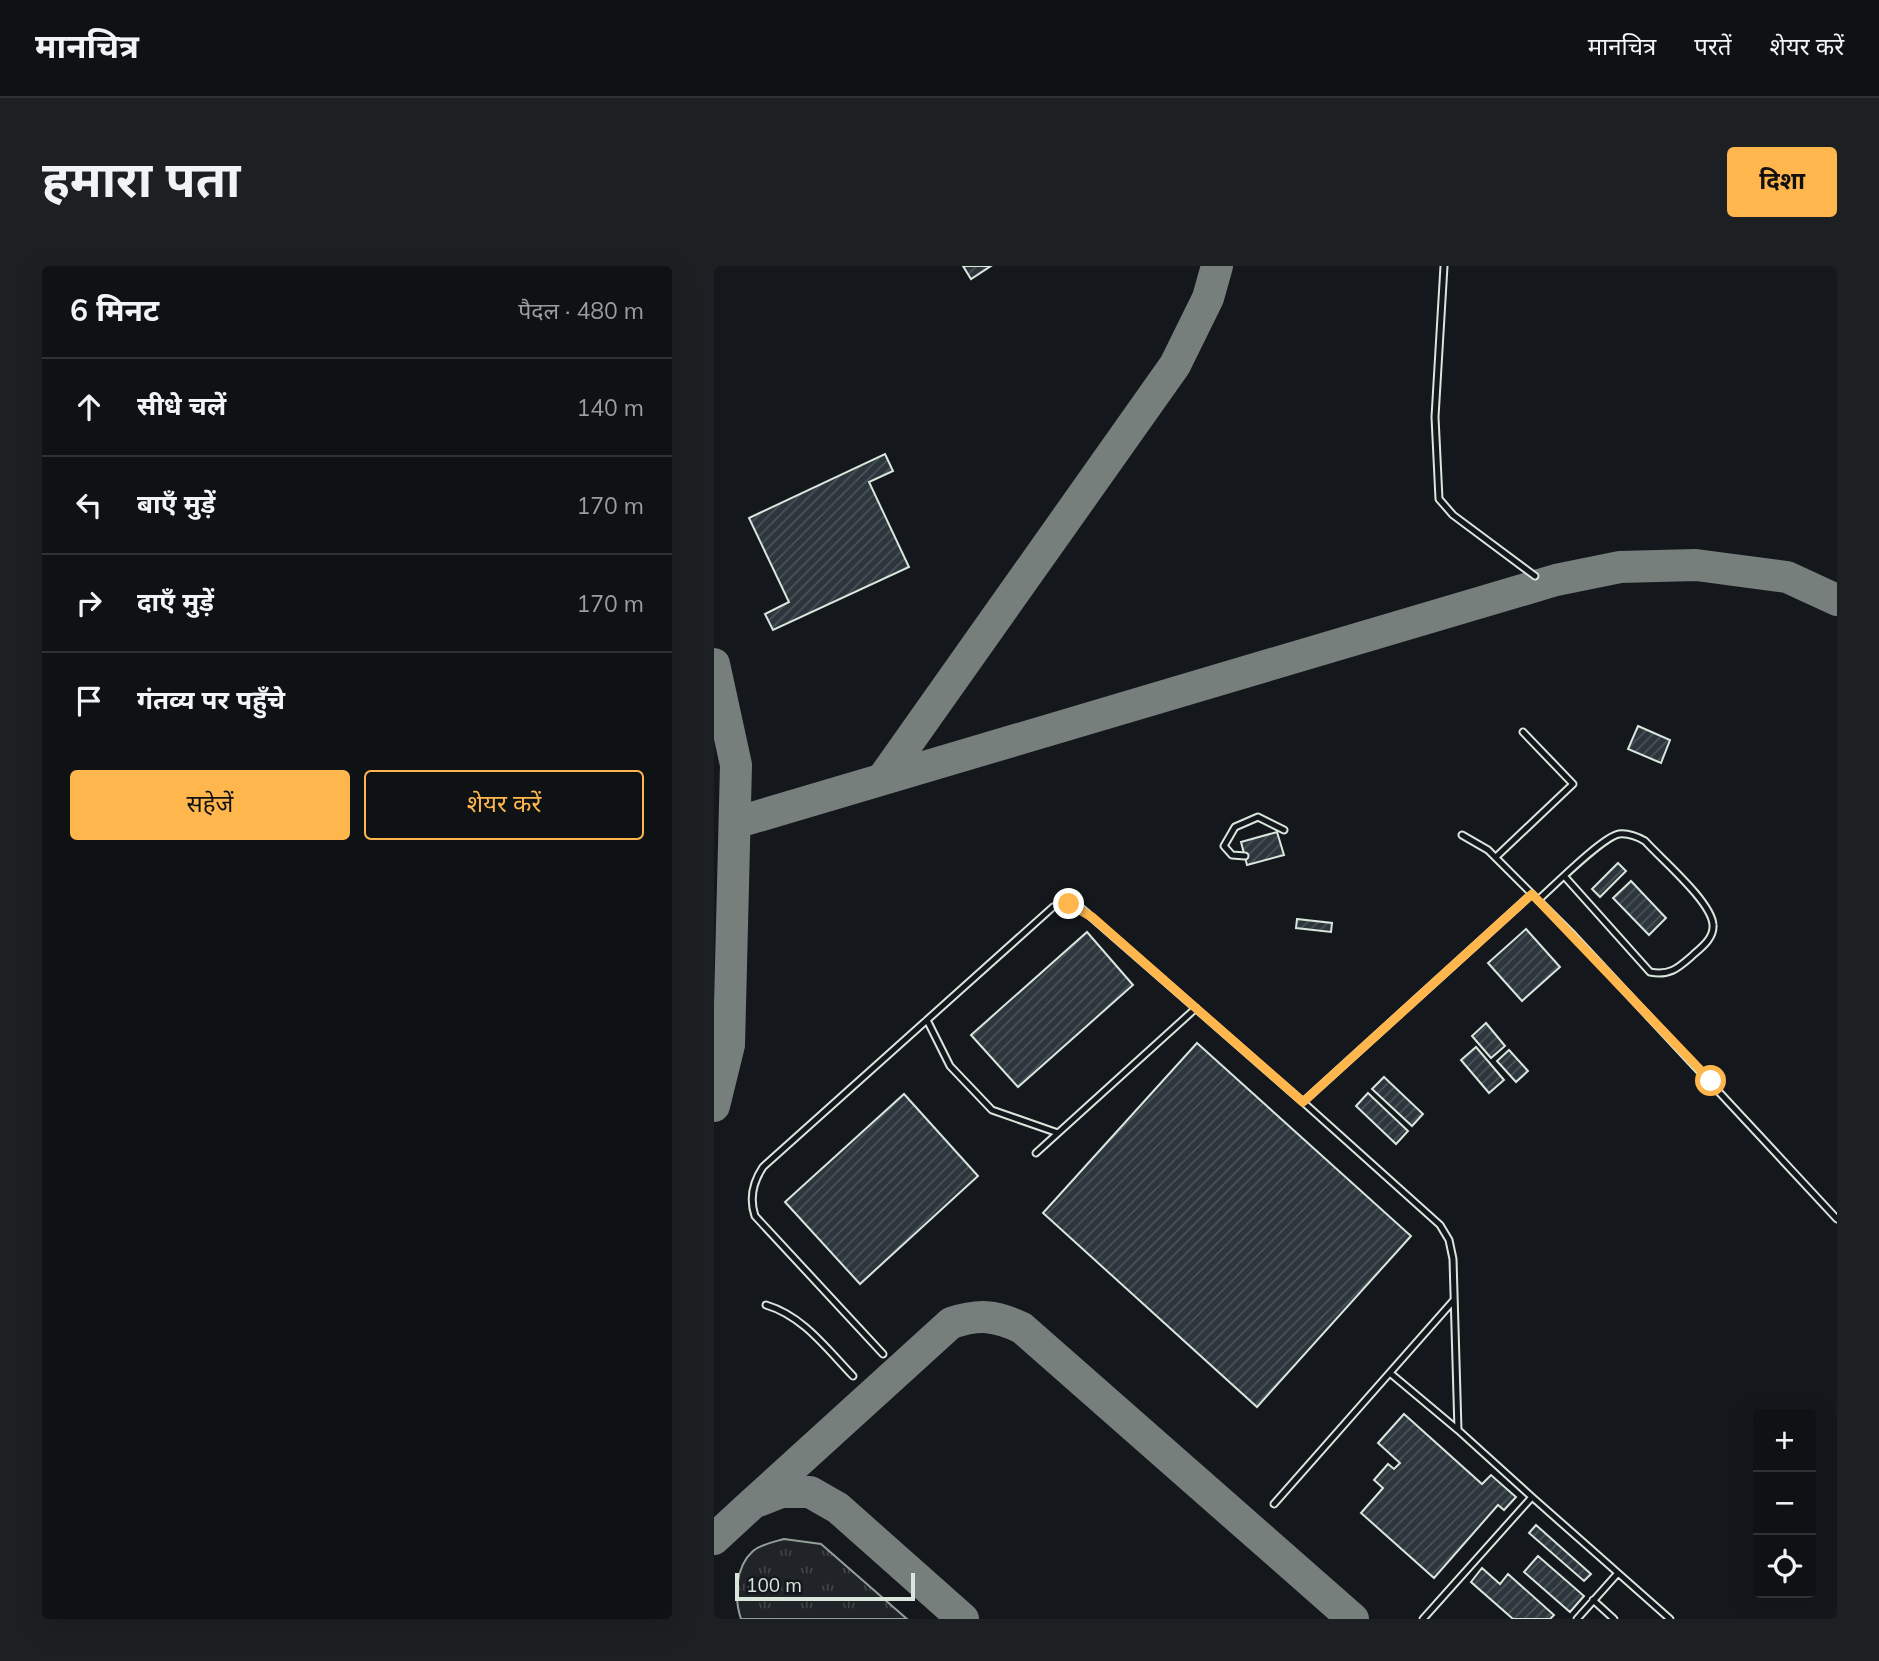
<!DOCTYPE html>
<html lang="hi">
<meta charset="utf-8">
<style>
:root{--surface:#0f1215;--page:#1d2022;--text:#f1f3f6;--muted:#9b9ea0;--line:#2f3234;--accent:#ffb74d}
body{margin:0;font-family:Mulish,"Noto Sans Devanagari",sans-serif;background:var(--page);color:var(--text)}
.controls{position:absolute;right:21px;bottom:21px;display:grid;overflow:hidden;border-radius:7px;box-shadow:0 7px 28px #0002}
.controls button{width:63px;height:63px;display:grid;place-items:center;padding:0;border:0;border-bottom:2px solid var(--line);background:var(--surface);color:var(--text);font:35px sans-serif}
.scale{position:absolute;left:21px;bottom:18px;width:180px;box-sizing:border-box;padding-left:7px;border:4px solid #d8e6dc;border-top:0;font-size:19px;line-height:24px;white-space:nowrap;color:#d8e6dc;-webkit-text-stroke:5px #14181c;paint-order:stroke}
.stop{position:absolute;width:21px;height:21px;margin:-16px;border:5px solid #ffb74d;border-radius:50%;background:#fff}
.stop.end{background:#ffb74d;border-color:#fff;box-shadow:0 2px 7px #0008}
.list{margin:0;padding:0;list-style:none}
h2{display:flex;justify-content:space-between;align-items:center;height:91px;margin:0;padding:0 28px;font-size:30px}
h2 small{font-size:23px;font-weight:400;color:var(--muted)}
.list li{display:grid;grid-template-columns:46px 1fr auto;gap:21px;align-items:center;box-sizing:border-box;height:98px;padding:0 28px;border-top:2px solid var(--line)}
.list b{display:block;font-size:26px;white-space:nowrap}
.list em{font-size:23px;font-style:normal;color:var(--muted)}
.actions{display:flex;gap:14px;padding:21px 28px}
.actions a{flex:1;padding:16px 0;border:2px solid var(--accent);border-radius:7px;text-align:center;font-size:24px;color:var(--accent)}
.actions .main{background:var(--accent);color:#111}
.icon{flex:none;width:38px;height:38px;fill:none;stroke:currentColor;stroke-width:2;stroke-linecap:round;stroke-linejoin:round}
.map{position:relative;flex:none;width:1123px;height:1353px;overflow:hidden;border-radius:7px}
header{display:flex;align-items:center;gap:42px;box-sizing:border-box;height:98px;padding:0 35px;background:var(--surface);border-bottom:2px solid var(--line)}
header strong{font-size:33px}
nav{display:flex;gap:38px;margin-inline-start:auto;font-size:24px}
.intro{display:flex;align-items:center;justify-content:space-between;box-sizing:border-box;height:168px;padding:0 42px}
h1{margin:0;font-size:49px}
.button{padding:18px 32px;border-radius:7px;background:var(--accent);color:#111;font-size:24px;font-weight:700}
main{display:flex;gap:42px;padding:0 42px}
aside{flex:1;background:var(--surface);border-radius:7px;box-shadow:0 7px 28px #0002}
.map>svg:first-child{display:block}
.grass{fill:url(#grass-tufts);stroke:#939e99;stroke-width:2}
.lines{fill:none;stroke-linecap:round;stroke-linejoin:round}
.taxiway{stroke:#767f7c;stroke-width:32}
.building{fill:url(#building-hatch);stroke:#d8e6dc;stroke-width:2}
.service-casing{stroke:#d8e6dc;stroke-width:9}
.service{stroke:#14181c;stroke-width:5}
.route{stroke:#ffb74d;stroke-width:9}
</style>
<header>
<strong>मानचित्र</strong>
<nav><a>मानचित्र</a><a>परतें</a><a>शेयर करें</a></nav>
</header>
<div class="intro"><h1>हमारा पता</h1><a class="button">दिशा</a></div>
<main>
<aside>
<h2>6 मिनट<small>पैदल · 480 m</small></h2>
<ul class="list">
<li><svg class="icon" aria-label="ahead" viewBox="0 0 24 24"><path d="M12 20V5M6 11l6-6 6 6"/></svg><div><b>सीधे चलें</b></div><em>140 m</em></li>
<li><svg class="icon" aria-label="left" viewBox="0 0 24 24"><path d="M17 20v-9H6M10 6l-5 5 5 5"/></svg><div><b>बाएँ मुड़ें</b></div><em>170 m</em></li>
<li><svg class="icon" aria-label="right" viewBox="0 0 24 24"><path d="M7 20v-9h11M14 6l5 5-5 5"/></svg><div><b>दाएँ मुड़ें</b></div><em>170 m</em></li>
<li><svg class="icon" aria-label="arrive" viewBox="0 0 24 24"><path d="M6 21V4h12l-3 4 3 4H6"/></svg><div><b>गंतव्य पर पहुँचे</b></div></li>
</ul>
<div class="actions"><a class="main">सहेजें</a><a>शेयर करें</a></div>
</aside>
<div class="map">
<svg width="1123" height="1353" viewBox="0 0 1123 1353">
<defs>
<pattern id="grass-tufts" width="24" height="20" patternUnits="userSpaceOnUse" patternTransform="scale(1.75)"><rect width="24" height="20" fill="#202428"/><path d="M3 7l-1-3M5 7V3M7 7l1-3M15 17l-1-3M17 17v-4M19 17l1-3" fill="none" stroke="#404447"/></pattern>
<pattern id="building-hatch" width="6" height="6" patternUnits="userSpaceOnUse" patternTransform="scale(1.75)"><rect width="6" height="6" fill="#2c363c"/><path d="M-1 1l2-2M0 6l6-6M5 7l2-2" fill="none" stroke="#4a5358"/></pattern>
</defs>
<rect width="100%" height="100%" fill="#14181c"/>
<path class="grass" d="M70,1273L107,1278L193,1353H27C20,1332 21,1301 39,1285C47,1278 60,1276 70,1273Z"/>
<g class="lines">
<path class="taxiway" d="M0,398L22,499L15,779L0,840
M169,512L461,99L494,32L503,0
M21,557L842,314L906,301L982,299L1073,311L1123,334
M39,1237L237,1057C265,1048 281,1049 308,1062L639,1353
M0,1273L39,1237L67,1226H96L124,1242L249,1353"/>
</g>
<path class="building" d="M249,0H277L257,13Z
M171,188L179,205L155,216L195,301L59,364L51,348L75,336L35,252Z
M924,460L956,474L947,497L914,483Z
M563,566L570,589L533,599L527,576Z
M904,597L912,605L886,631L878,623Z
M917,615L952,652L935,669L899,632Z
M583,653L618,657L617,666L582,662Z
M812,663L846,701L808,735L774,697Z
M373,666L419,719L304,821L257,769Z
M772,757L791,780L777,792L758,770Z
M483,777L697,970L543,1141L329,947Z
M762,781L790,814L775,827L747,794Z
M795,784L814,805L802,816L783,795Z
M670,811L709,848L698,860L658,823Z
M654,827L694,865L682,878L642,840Z
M190,828L264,910L146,1018L71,936Z
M690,1148L768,1218L777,1209L802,1231L790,1244L784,1239L720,1312L647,1247L669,1222L660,1214L674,1198L680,1203L686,1197L664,1177Z
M822,1259L877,1308L870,1315L815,1267Z
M824,1290L870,1330L856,1346L810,1306Z
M768,1302L786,1318L794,1308L840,1349L836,1353H799L757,1316Z"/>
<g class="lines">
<g class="service-casing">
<path id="service" d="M730,0L721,151L725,233L739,249L821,310
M748,569L774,584L859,669L1123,953
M531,590L518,589L510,580L521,561L544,551L570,564
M782,591L859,518L809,466
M824,634C839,621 888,571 905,568C914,567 924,571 931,575C947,593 998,636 999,659C1000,672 988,681 979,689C964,702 956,710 936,706L851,611
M213,754L236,800L278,844L344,867
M322,887L482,742
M52,1039C89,1050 112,1082 139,1110
M169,1088L41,950C35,932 39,916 49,901L339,641L355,638L367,642L589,836
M676,1107L744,1164
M818,1231L744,1164L739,993L735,974L726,959L589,836L818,628
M560,1238L740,1034
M904,1307L956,1353
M879,1334L900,1353
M709,1353L818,1231L904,1307L863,1353"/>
</g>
<use href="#service" class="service"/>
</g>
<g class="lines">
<path class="route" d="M355,638L378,651L589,836L818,628L997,815"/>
</g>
</svg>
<div class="controls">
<button>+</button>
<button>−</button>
<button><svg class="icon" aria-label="locate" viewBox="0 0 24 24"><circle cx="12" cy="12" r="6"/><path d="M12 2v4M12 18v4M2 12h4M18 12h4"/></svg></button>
</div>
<div class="scale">100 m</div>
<div class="stop" style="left:997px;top:815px"></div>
<div class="stop end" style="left:355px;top:638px"></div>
</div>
</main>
